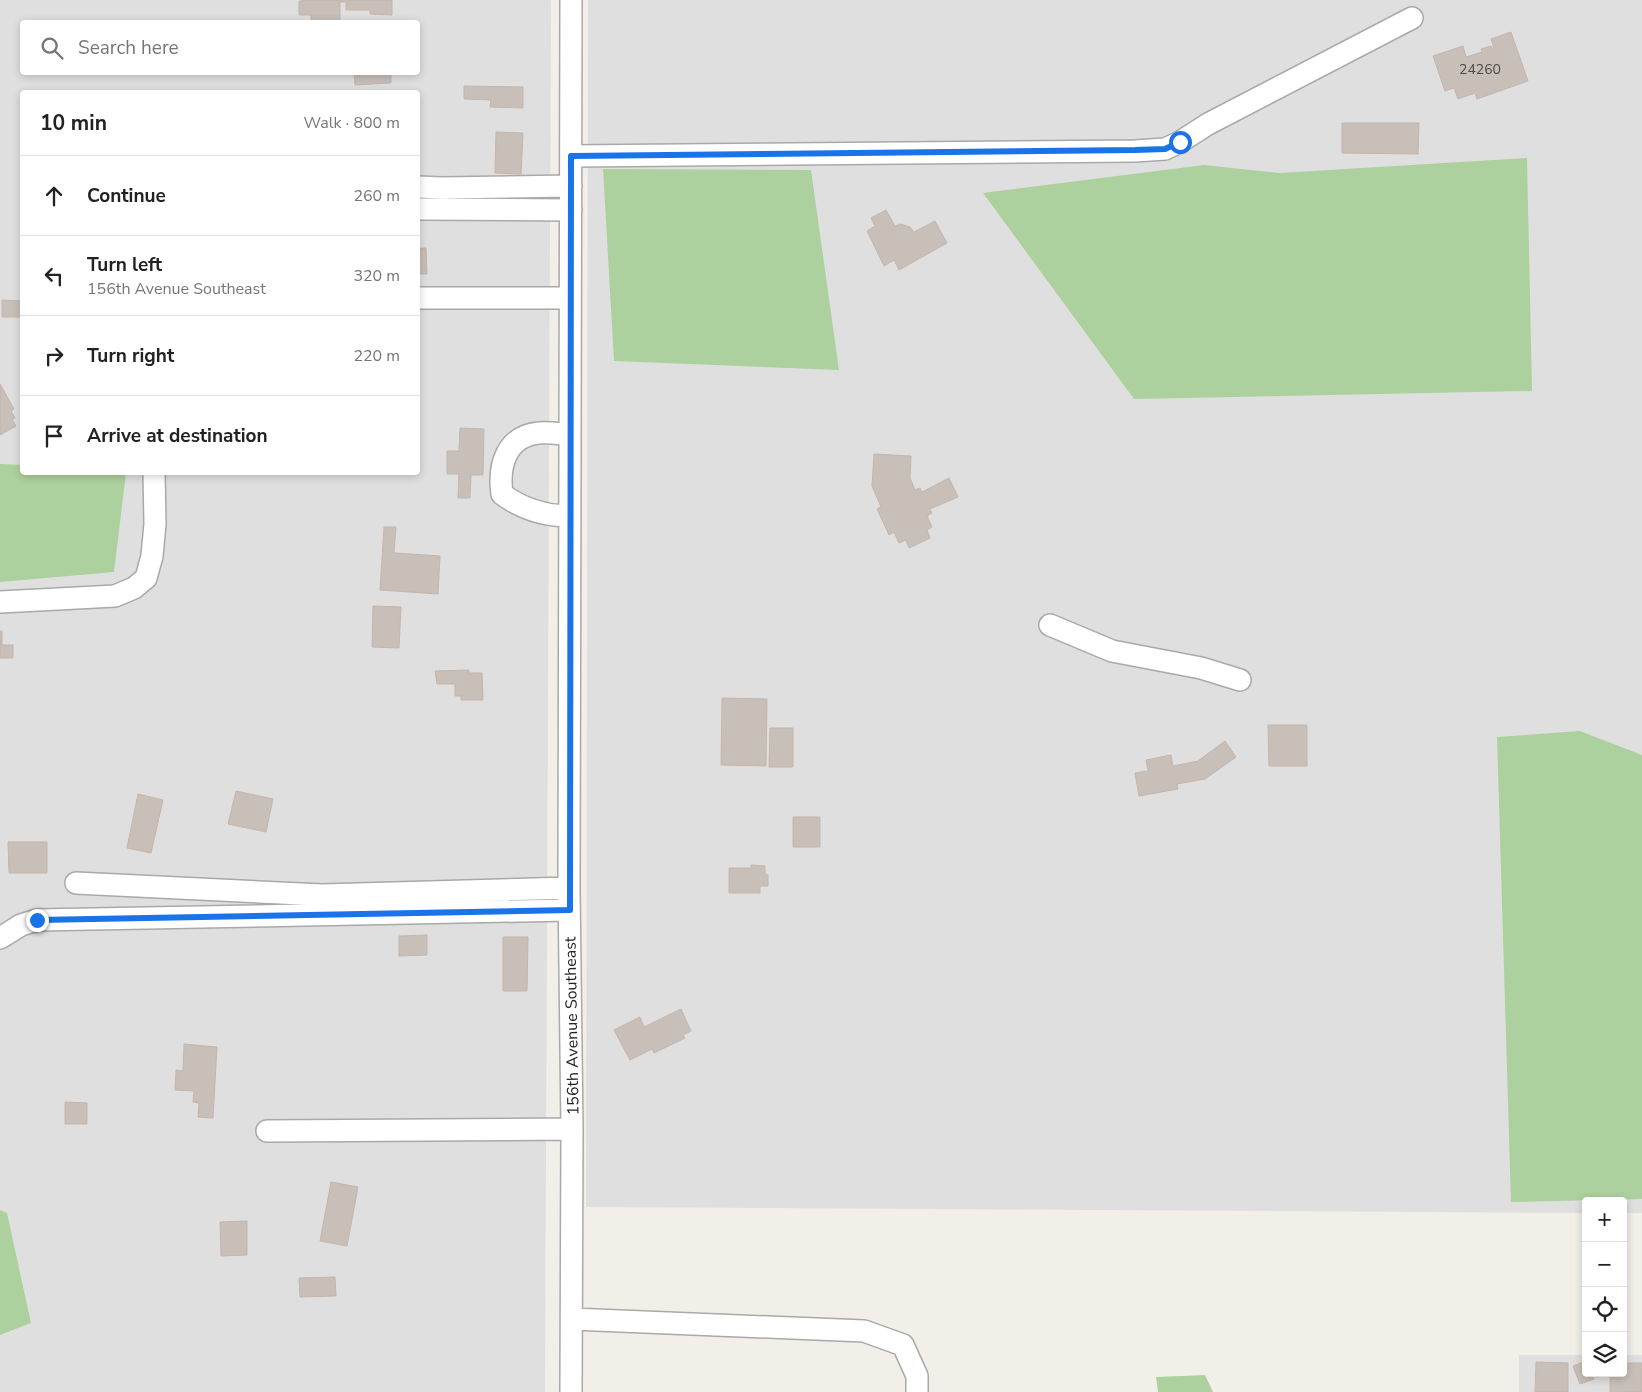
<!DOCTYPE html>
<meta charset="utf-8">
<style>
:root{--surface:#fff;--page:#f2f2f2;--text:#222;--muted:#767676;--line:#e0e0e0}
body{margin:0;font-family:"Nunito Sans",sans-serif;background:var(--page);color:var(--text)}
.controls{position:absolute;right:15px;bottom:15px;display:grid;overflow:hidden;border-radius:5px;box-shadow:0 2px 8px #0003}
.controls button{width:45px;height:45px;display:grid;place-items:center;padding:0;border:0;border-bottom:1px solid var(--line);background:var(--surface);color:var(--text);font:25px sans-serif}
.stop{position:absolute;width:15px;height:15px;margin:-11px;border:4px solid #1a73e8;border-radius:50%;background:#fff}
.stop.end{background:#1a73e8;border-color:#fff;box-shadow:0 1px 5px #0008}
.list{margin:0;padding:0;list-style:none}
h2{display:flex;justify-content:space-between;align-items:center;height:65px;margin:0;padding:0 20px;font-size:21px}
h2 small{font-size:16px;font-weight:400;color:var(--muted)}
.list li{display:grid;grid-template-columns:32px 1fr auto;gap:15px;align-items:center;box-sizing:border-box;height:80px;padding:0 20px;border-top:1px solid var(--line)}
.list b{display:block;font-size:19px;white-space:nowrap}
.list p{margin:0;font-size:16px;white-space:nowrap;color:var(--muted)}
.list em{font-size:16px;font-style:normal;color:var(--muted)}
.icon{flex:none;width:28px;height:28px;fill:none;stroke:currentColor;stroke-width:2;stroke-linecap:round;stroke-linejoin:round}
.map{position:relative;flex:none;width:1642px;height:1392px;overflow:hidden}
.search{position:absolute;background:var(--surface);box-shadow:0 2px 8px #0003;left:20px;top:20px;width:400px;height:55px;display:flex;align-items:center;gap:12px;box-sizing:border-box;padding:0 18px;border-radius:5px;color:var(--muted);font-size:19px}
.panel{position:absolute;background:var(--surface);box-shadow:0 2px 8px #0003;left:20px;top:90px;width:400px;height:385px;border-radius:5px}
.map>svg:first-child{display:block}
.residential{fill:#e0dfdf;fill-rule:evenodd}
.forest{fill:#add19e}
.building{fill:#c7bfb8;stroke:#c4b6ab}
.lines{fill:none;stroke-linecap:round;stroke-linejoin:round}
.minor-casing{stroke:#a9a9a9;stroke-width:24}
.minor{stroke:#fff;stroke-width:21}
.route{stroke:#1a73e8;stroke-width:6}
.labels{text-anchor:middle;stroke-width:4.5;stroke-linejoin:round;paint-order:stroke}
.number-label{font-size:14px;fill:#4b4948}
.street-label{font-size:16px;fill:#222;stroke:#fff}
</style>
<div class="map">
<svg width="1642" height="1392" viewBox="0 0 1642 1392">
<rect width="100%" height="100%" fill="#f2efe9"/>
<path class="residential" d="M0,0H551L545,1392H0ZM22,22H418V72H22ZM22,92H418V472H22Z
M588,0H1642V1213H1623V1201H1586V1213L586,1207Z
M1519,1355H1586V1373H1623V1355H1642V1392H1519Z"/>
<path class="forest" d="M1527,158L1532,391L1134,399L983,193L1204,165L1280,173Z
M603,169L811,170L839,370L614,361Z
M0,464L22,465V472L126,473L114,572L0,582Z
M1580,731L1642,755V1199L1511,1202L1497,737Z
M0,1210L7,1213L31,1323L0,1335Z
M1205,1375L1213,1392H1158L1156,1377Z"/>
<path class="building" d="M311,0H392V15L370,14V10H346V2H340V22H311V15H299V1Z
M1511,32L1528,81L1477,99L1475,93L1458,99L1454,88L1445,91L1433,56L1463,46L1466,57L1482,52L1481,49L1491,46L1492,48H1494L1491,39Z
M354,72H391V83L355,85Z
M464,86L523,87V108L490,107L491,100L464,99Z
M1342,123H1419L1418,154L1342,153Z
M496,132L523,133L521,174L495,173Z
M886,210L895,226L900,224L910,227L914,232L935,221L947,243L899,270L894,260L884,266L867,231L875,226L871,218Z
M418,248H426L427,274H418Z
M2,300L22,301V317H2Z
M0,384L14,409L11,411L15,418L12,419L16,426L0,435Z
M460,428L484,429L483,475H471L470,498H458L459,474H447V451H459Z
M874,454L911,456L910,478L915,490L920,488L922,492L949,478L958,497L930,509L932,513L927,516L932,527L927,530L930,538L909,548L906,540L899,543L894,532L889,535L877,509L881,507L872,486Z
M384,527H396L394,553L440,556L438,594L380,590Z
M373,606L401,607L399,648L372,647Z
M0,631H2V645H13V658H0Z
M469,670V673H482L483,700H461V696H455V684H437L435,671Z
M722,698L767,699L766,766L721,765Z
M1268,725H1307V766H1269Z
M770,728H793V767H769Z
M1225,741L1236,757L1205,779L1177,784L1178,789L1139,796L1135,773L1148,771L1146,760L1171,755L1173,766L1198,761Z
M236,791L273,799L266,832L228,824Z
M138,794L163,800L151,853L127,848Z
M793,817H820V847H793Z
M8,842H47V873H9Z
M751,865L765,866V874L768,875V886H760V893H729V868H751Z
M427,935V955L399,956V936Z
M503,937H528L527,991H503Z
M681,1009L691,1031L683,1035L685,1038L654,1053L652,1049L630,1060L614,1030L640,1017L644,1027Z
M184,1044L217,1047L213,1118L198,1117L199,1103L193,1102L194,1091L175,1090L176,1070L183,1071Z
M65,1102L87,1103V1124H65Z
M331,1182L358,1187L347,1246L320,1241Z
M247,1221V1255L221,1256L220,1222Z
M335,1277L336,1296L300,1297L299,1278Z
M1586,1361V1373H1592L1594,1379L1580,1384L1573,1366Z
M1536,1362L1568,1363V1392H1535Z
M1623,1363H1642V1392H1610V1373H1623Z"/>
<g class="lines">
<g class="minor-casing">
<path id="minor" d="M571,0L569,888L572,1129L571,1392
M571,156L1135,151L1165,149L1180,142L1208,124L1412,18
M418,187L442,188L571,186
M418,209L571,210
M418,298H570
M570,516C544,516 522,509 502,494C498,466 506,436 539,433C549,432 560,434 570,435
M0,602L115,596L134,588L146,578L152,556L155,524L154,472
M1050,625L1112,651L1201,668L1240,680
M76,883L322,895L569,888
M0,938L21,925L37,920L569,910
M267,1131L572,1129
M572,1319L864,1331L903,1345L917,1376V1392"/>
</g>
<use href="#minor" class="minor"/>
</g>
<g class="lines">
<path class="route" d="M37,920L570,910L571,156L1135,150L1165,149L1180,142"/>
</g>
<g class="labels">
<g class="number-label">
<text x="1480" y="74">24260</text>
</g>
<g class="street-label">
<text transform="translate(571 1026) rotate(-91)" y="6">156th Avenue Southeast</text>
</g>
</g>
</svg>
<div class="controls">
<button>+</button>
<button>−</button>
<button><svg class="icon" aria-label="locate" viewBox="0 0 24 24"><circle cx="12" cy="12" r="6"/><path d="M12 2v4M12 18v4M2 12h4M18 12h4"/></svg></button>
<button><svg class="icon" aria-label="layers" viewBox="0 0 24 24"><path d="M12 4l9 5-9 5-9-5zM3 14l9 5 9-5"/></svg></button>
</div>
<div class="stop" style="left:1180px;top:142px"></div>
<div class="stop end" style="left:37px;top:920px"></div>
<div class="search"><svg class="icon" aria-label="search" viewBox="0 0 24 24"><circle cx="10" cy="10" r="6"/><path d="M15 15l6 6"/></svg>Search here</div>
<section class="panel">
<h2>10 min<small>Walk · 800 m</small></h2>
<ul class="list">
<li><svg class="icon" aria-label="ahead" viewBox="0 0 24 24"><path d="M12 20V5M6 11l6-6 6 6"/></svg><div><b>Continue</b></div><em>260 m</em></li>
<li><svg class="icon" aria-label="left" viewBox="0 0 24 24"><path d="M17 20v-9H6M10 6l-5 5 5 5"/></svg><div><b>Turn left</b><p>156th Avenue Southeast</p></div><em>320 m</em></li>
<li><svg class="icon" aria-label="right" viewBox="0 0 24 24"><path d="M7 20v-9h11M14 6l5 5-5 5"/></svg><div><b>Turn right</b></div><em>220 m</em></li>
<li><svg class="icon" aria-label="arrive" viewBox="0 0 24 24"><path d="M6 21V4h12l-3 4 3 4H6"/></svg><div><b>Arrive at destination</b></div></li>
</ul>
</section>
</div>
